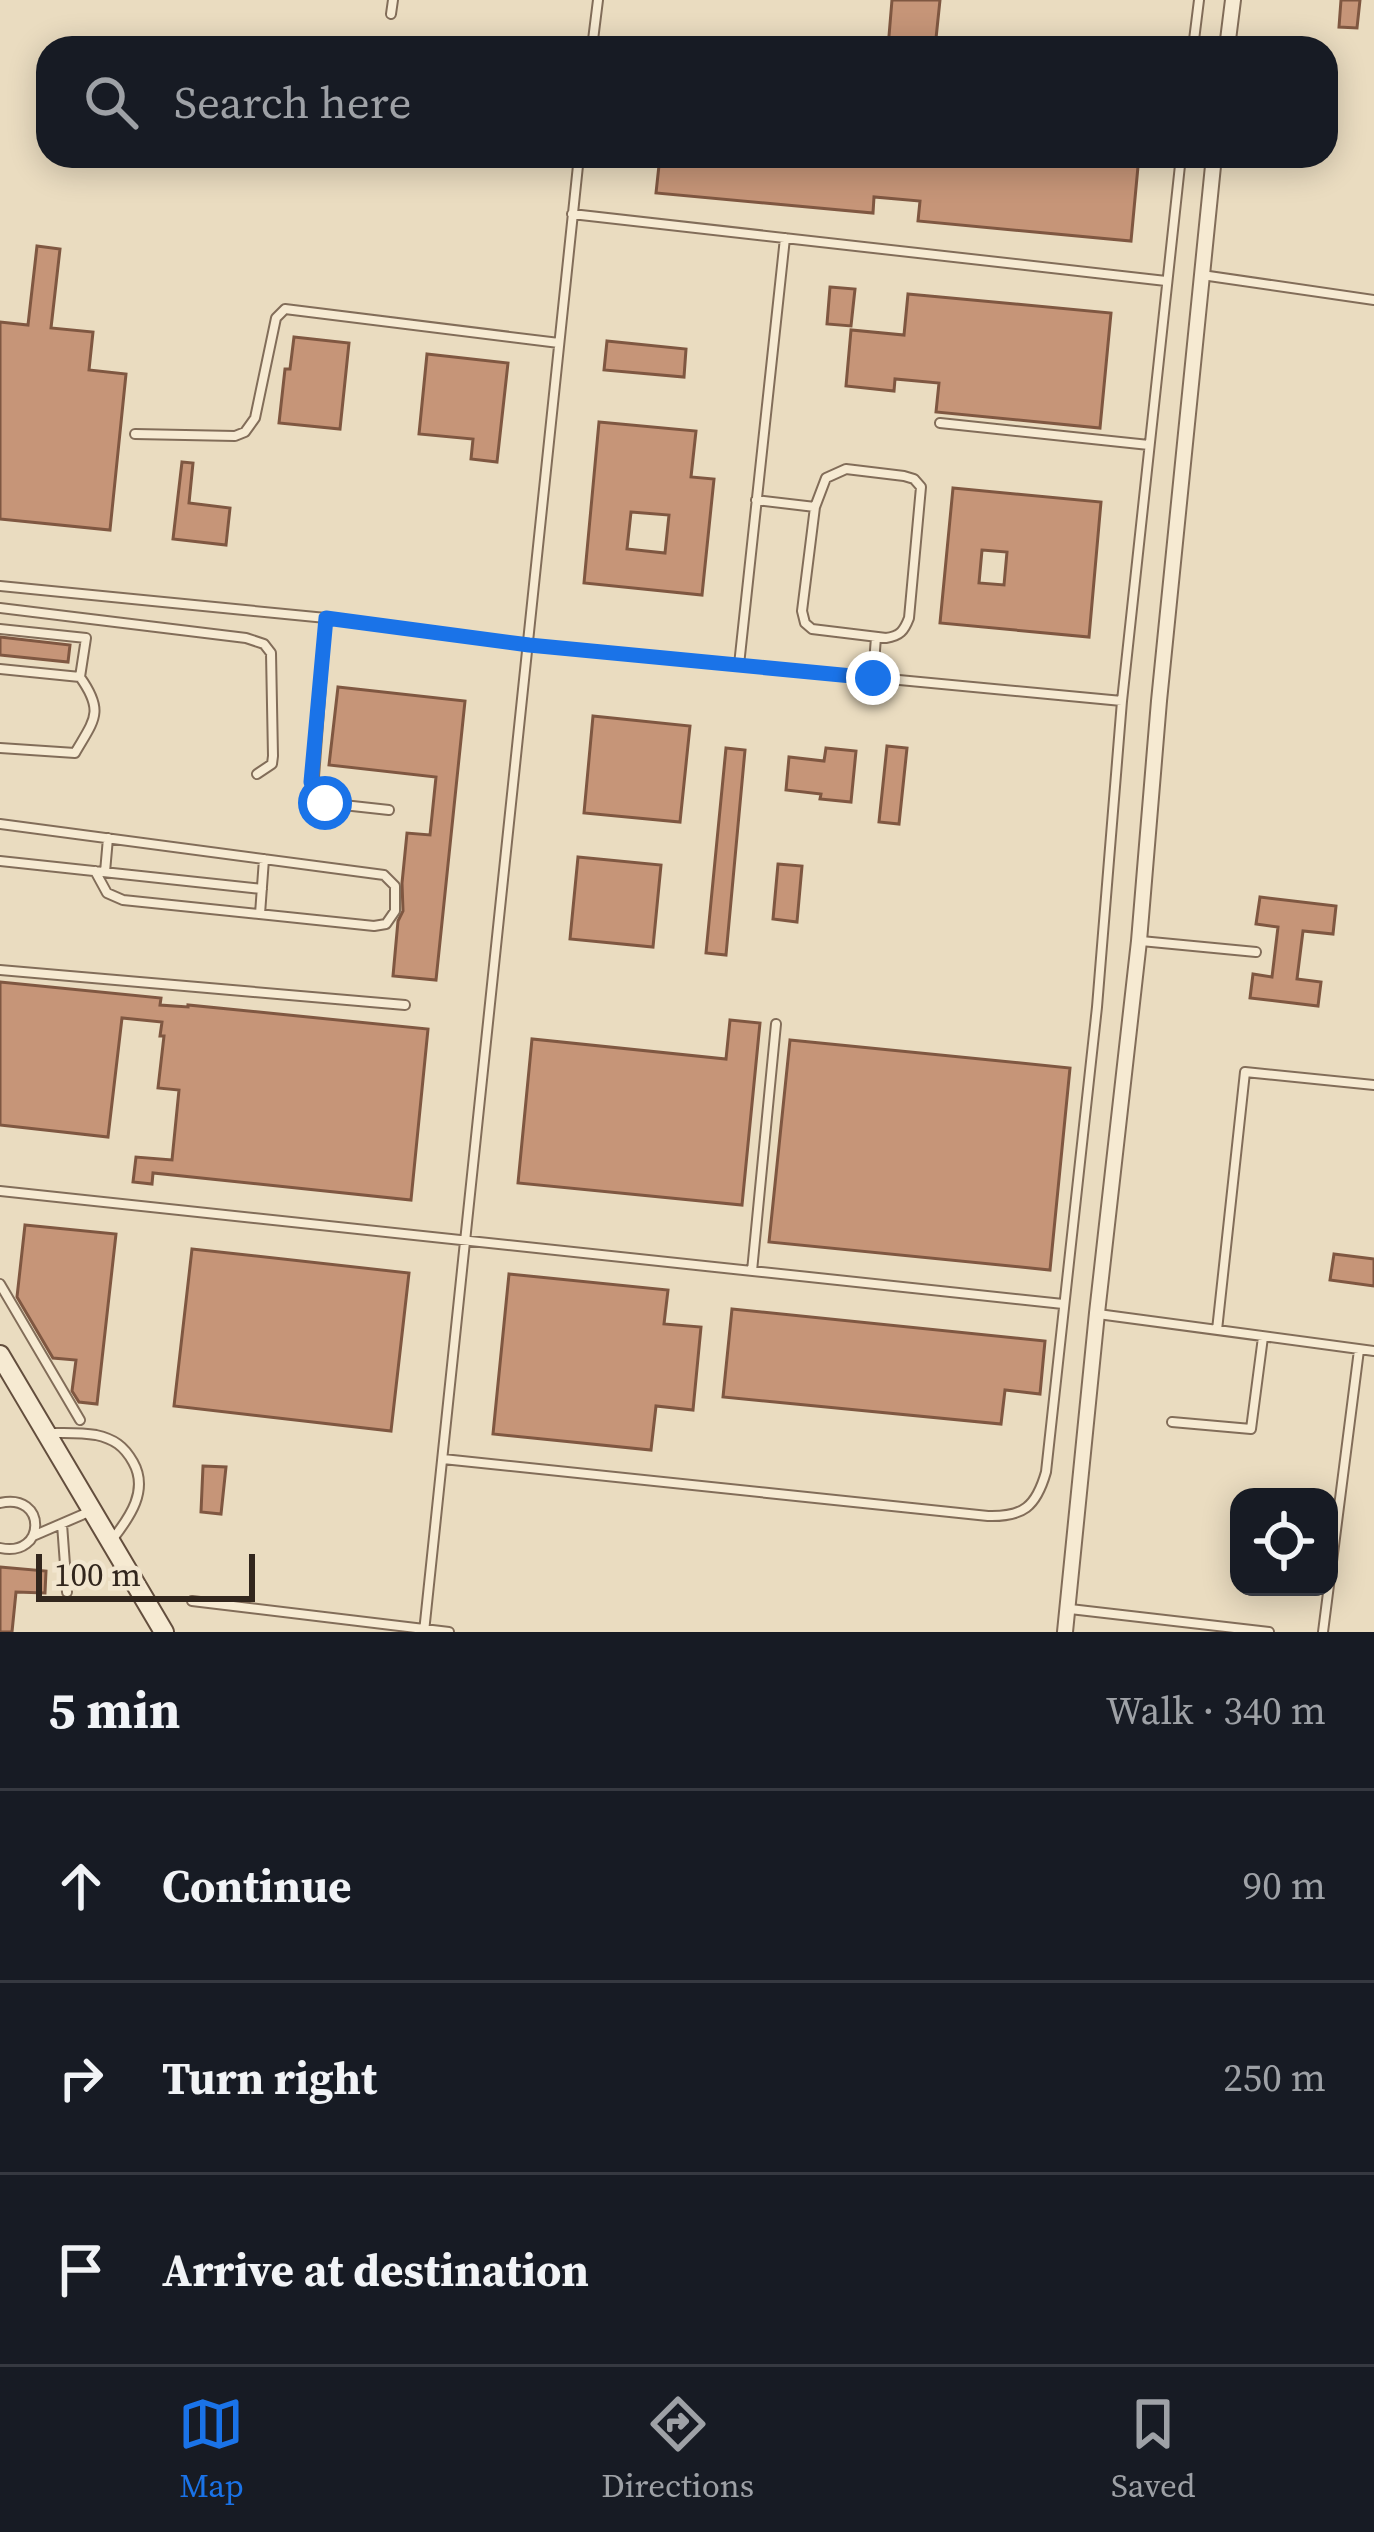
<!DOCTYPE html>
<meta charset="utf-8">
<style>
:root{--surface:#171b24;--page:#20242c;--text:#f1f3f6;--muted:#9ea1a6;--line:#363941;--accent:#1a73e8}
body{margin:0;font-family:"Source Serif 4",serif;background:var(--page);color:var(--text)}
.controls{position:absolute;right:36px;bottom:36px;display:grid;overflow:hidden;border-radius:24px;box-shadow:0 6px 30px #0003}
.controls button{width:108px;height:108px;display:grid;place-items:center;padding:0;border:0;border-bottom:3px solid var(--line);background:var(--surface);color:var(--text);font:60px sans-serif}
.scale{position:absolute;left:36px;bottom:30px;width:219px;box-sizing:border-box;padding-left:12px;border:6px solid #32261d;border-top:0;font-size:33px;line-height:42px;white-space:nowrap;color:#32261d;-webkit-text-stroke:9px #f2e6cf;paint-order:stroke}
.stop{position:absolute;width:36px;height:36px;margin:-27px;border:9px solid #1a73e8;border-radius:50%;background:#fff}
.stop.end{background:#1a73e8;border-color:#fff;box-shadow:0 3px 12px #0008}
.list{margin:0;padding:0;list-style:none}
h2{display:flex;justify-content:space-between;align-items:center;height:156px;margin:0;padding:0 48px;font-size:51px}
h2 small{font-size:39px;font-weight:400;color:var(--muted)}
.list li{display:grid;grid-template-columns:78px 1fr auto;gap:36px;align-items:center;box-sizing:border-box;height:192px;padding:0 48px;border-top:3px solid var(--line)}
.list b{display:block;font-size:45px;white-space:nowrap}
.list em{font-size:39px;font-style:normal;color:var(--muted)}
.icon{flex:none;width:66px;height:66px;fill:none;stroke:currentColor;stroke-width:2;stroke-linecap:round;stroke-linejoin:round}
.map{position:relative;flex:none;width:1374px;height:1632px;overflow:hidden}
.search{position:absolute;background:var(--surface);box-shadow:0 6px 30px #0003;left:36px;right:36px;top:36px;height:132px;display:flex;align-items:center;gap:30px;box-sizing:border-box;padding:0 42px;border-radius:36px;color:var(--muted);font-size:45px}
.sheet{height:732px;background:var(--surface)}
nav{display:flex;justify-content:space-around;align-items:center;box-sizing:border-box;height:168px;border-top:3px solid var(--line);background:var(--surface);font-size:33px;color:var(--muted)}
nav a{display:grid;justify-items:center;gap:6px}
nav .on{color:var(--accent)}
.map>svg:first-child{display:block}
.building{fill:#c69578;stroke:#7f5741;stroke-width:3;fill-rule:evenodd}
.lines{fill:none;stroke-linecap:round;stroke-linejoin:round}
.lane-casing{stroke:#826d59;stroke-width:12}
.street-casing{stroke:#826d59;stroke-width:18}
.secondary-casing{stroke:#634e3d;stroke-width:22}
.lane{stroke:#f6ead2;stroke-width:8}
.street{stroke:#f6ead2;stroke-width:14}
.secondary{stroke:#f6ead2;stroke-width:18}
.route{stroke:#1a73e8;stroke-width:15}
</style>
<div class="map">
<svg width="1374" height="1632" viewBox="0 0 1374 1632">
<rect width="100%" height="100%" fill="#eadcc0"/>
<path class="building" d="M892,0H940L935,48H888Z
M1341,0H1360L1357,28L1339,27Z
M660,156H1139L1131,241L918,221L920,201L874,197L873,213L656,193Z
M37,246L60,249L51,328L93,332L89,370L126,374L110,530L0,519V322L28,325Z
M830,287L855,289L851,326L827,324Z
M908,294L1111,313L1100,428L936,412L939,383L895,379L894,391L846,386L851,330L904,335Z
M294,337L349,343L340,429L279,423L285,369H290Z
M607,341L686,349L684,377L604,370Z
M427,354L508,363L497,462L471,459L473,439L419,434Z
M599,422L696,431L691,477L714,479L702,595L584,583ZM631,512L669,515L665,553L627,549Z
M182,462L193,463L189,503L230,508L226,545L173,539Z
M953,488L1101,502L1089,637L940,623ZM982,550L1007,552L1004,585L979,583Z
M0,637L70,645L68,662L0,655Z
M338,687L465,701L436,980L393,976L398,921L403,911L402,883L407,833L430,835L436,777L329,765Z
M593,716L690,726L680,822L584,813Z
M887,746L907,748L899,824L879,822Z
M726,748L745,750L726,955L706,953Z
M826,748L856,751L851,802L820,799L821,794L786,790L789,757L824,761Z
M578,857L661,865L653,947L570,939Z
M778,864L802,866L797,922L773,919Z
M1260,897L1336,906L1333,934L1303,931L1297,979L1321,982L1318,1006L1250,998L1253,974L1272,977L1278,927L1256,924Z
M0,982L161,998L160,1005L188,1007V1005L428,1029L411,1200L153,1173L152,1184L133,1182L136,1157L172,1160L179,1090L158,1088L164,1036H160L162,1022L122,1018L108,1137L0,1125Z
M730,1020L760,1023L742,1205L518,1183L532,1039L726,1059Z
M790,1040L1070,1068L1050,1270L769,1242Z
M25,1225L116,1234L97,1404L79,1402L72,1391L76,1360L53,1358L17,1297Z
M192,1249L409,1273L391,1431L174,1406Z
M1334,1254L1374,1259V1286L1330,1280Z
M509,1274L668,1290L664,1324L701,1327L693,1410L656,1406L651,1450L493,1434Z
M732,1309L1045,1341L1040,1394L1005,1390L1001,1424L723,1397Z
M203,1466L226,1467L221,1514L201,1512Z
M0,1567L46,1571L45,1593L16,1592L12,1632H0Z"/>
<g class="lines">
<g class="lane-casing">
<path id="lane" d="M391,14L393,0
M592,48L598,0
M1193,48L1199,0
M572,214L1166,281
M1202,275L1374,300
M940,423L1149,445
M135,434L235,436L245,432L255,418L276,318L285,309L559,343
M756,500L815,507L802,611L805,623L812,629L886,638C900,636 904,631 909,618L921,487L914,479L904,476L846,469L826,478L815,507
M0,586L326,618L529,645L1122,701
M0,608L246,638L264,644L271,653L273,756L272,764L257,774
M326,618L313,790L317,799L325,803L389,810
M0,629L86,638L80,677C105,712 94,720 75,753L0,748
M739,665L785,238
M0,669L80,677
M873,677L876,637
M0,824L384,875L395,886V911L386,924L374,926L123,900L107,893L95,871
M0,861L262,889
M105,872L108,838
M260,914L264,859
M1141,941L1256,952
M0,970L405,1005
M0,1191L1063,1304
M752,1271L776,1024
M0,1284L80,1420
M1098,1314L1374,1351
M1217,1330L1245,1072L1374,1085
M1172,1422L1251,1429L1263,1337
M48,1433C64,1433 80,1432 96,1435C114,1439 124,1446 133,1462C149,1490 130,1517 112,1540
M443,1459L988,1516C1023,1517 1036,1507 1046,1472L1097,1007L1122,701L1181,156
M0,1503C47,1492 47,1558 0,1548
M62,1524L67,1592
M33,1536L91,1511
M192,1601L449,1632
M1070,1609L1269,1632
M424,1632L579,156
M1323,1632L1359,1350"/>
</g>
<g class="street-casing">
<path id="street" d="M1227,48L1233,0
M1065,1632L1097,1313L1139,941L1159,701L1214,156"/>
</g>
<g class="secondary-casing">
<path id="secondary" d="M0,1355L164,1632"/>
</g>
<use href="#lane" class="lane"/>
<use href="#street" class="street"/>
<use href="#secondary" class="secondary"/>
</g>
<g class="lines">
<path class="route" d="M325,803L317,799L311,782L326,618L529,645L873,678"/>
</g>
</svg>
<div class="controls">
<button><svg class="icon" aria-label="locate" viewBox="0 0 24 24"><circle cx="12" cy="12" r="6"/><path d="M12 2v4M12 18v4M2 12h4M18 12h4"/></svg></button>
</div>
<div class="scale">100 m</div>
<div class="stop" style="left:325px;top:803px"></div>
<div class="stop end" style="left:873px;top:678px"></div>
<div class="search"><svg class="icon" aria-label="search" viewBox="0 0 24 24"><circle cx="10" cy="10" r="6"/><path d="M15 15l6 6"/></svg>Search here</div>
</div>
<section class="sheet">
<h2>5 min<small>Walk · 340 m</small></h2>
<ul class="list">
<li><svg class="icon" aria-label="ahead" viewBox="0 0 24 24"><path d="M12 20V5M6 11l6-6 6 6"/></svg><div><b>Continue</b></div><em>90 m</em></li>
<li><svg class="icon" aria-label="right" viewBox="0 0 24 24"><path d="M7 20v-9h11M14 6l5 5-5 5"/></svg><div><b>Turn right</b></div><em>250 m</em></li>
<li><svg class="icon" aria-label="arrive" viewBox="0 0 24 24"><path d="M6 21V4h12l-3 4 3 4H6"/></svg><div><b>Arrive at destination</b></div></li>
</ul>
</section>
<nav>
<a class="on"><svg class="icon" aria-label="map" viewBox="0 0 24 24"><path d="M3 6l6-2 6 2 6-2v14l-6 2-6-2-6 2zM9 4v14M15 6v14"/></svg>Map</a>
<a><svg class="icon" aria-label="directions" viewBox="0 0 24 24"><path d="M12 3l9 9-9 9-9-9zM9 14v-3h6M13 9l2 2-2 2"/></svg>Directions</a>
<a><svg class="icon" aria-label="saved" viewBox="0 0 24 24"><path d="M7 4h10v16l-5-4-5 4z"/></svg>Saved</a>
</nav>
